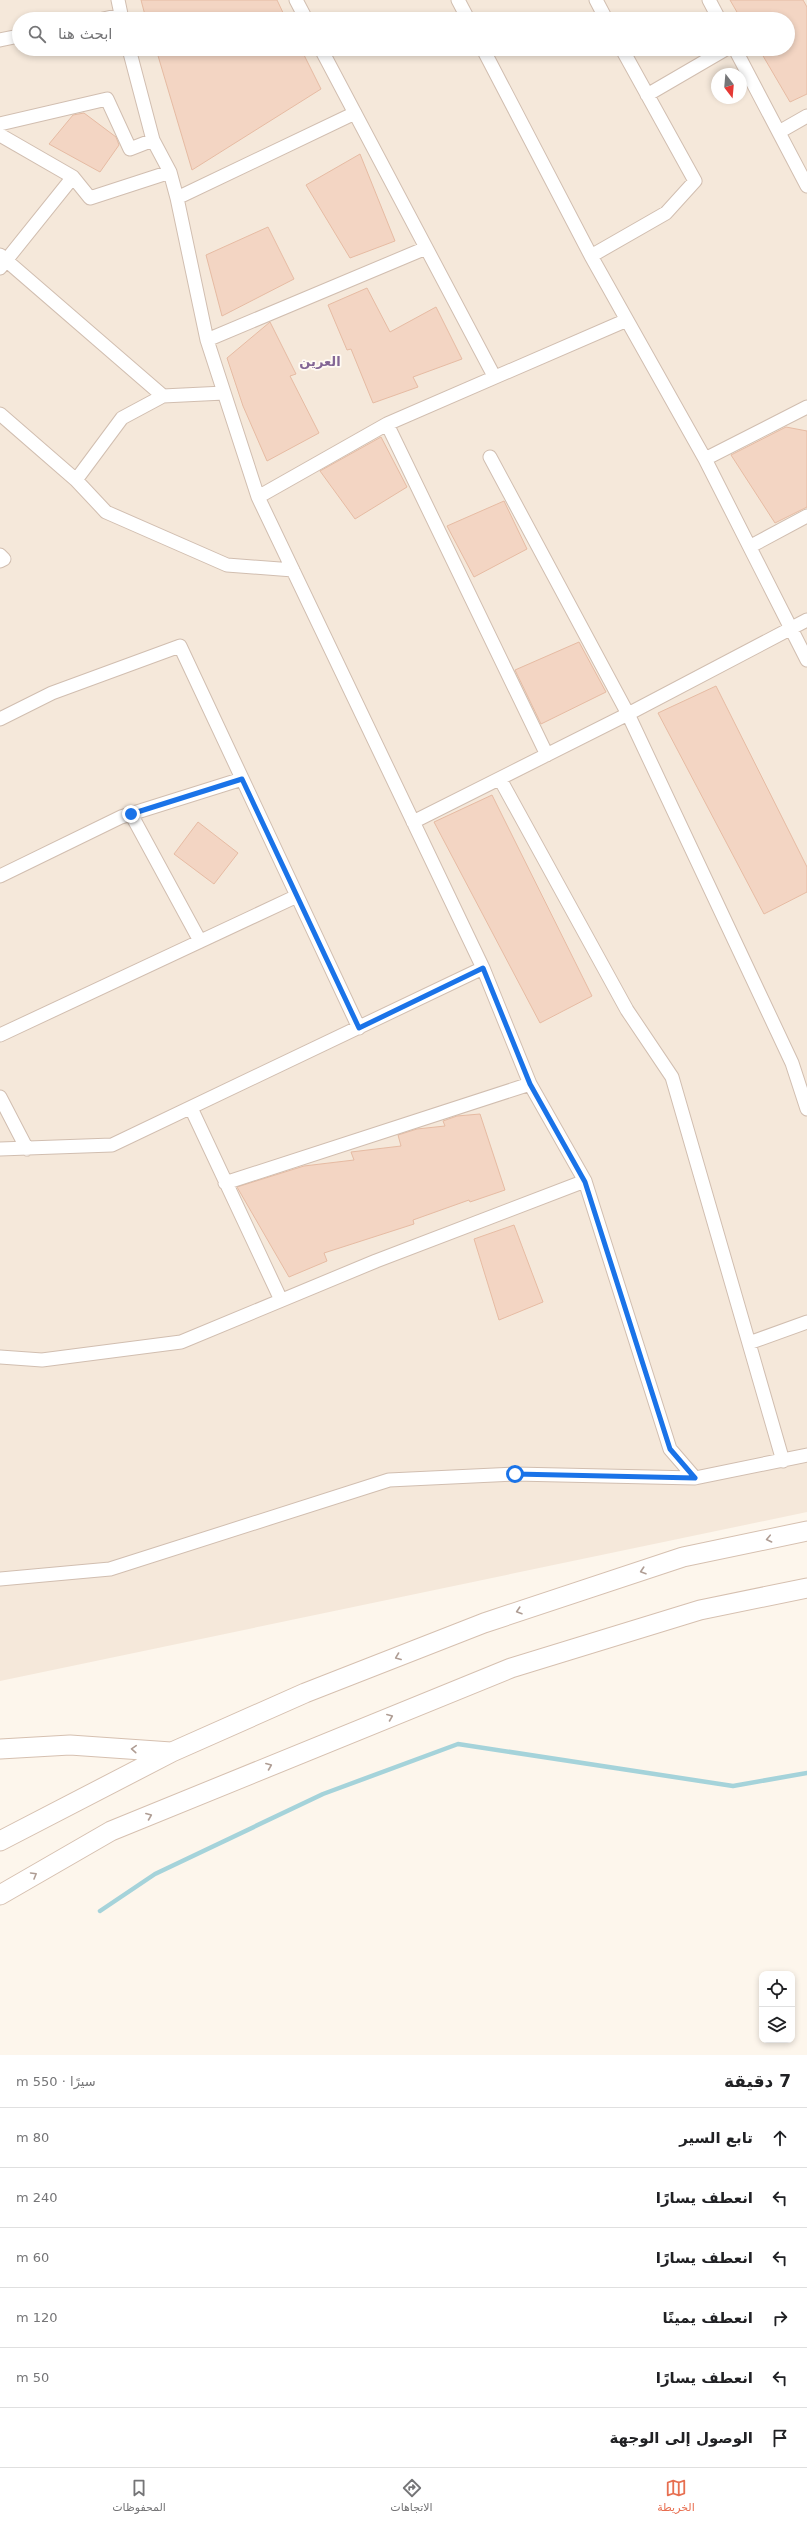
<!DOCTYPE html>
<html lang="ar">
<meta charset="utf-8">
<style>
:root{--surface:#fff;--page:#f6f6f6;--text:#202124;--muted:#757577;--line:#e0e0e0;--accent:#e76f51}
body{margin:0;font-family:"DejaVu Sans",Vazirmatn,sans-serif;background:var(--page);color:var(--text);direction:rtl}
.controls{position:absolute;right:12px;bottom:12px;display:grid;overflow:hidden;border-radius:8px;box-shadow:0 2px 6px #0003}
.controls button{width:36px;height:36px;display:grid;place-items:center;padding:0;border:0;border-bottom:1px solid var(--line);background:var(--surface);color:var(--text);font:20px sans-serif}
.compass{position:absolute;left:711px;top:68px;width:36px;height:36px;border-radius:50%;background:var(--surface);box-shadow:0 2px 6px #0003;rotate:164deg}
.stop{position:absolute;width:12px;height:12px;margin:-9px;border:3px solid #1a73e8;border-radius:50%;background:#fff}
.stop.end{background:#1a73e8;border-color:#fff;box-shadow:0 1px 4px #0008}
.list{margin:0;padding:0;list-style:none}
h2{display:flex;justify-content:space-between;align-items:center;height:52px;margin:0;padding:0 16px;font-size:17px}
h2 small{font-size:13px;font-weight:400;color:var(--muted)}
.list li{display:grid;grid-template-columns:26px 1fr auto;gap:12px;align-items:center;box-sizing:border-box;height:60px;padding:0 16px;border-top:1px solid var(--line)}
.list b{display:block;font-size:15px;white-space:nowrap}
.list em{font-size:13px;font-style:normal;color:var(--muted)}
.icon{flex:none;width:22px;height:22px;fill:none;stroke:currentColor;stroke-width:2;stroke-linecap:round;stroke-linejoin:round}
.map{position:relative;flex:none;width:807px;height:2055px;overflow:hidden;direction:ltr}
.search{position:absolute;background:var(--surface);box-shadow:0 2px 6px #0003;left:12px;right:12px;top:12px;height:44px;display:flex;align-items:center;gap:10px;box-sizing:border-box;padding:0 14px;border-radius:22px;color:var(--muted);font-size:15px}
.sheet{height:412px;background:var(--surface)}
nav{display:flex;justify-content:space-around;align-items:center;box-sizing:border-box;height:56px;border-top:1px solid var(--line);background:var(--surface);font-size:11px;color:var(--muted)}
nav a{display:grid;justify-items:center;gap:2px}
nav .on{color:var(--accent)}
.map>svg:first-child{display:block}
.residential{fill:#f5e8da;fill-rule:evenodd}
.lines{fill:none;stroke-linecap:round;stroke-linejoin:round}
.stream{stroke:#a5d3da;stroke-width:4.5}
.building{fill:#f3d5c3;stroke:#e6bba3}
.street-casing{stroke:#d1beb0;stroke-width:15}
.secondary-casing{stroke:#d6c0b0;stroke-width:21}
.street{stroke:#fff;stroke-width:13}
.secondary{stroke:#fff;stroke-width:19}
.oneway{stroke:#af9d94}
.route{stroke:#1a73e8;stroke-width:5}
.labels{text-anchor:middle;stroke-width:3.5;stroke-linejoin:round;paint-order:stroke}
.neighbourhood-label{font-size:13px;font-weight:bold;fill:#846695;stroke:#fffaf3}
</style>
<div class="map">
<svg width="807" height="2055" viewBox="0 0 807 2055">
<rect width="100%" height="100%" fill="#fdf6ec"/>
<path class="residential" d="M0,0H807V1512L0,1681ZM19,19H788V49H19ZM717,74H741V98H717Z"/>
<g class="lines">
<path class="stream" d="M100,1911L155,1874L323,1794L458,1744L733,1786L807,1773"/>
</g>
<path class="building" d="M141,0H277L286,19H146Z
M730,0H803L807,7V94L790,102L759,49H788V19H741Z
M156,49H301L321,89L192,170Z
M84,113L116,137L119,145L100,172L49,144L73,115Z
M360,154L395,241L350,258L306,185Z
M268,227L294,279L222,316L206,255Z
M367,288L390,332L436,307L462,359L413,377L418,387L373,403L351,349L347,350L328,305Z
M270,322L296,374L290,376L319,433L267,461L243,406L227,358Z
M786,427L807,431V507L775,523L731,455Z
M381,437L407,487L355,519L320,471Z
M504,501L527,549L474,577L447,526Z
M579,642L606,692L541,724L515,670Z
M716,686L807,867V892L764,914L658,713Z
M492,795L592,996L540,1023L434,822Z
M198,822L238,853L214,884L174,854Z
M480,1114L505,1190L470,1202L469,1200L413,1220L414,1224L324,1253L327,1261L289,1277L237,1187L304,1166L354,1160L351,1152L401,1146L398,1135L417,1129L445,1126L443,1121L457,1116Z
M514,1225L543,1302L499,1320L474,1239Z"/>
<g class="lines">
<g class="street-casing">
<path id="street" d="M118,0L122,19
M296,0L306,19
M458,0L468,19
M596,0L606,19
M709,0L719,19
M103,19L121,15
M0,40L19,36
M129,49L153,140L170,172L177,198L207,340L258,497L483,968L530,1084L585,1181L670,1449L695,1478
M321,49L494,376
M483,49L591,256L705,459L807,660
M735,49L807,186
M647,95L726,49
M0,124L107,99L130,149L153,140
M779,132L807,116
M0,135L73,177L90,198L170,172
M177,198L355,113
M0,255L163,396
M591,256L666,213L695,181L622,49
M0,268L73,177
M207,340L426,248
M0,414L76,480L106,512L227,565L293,570
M387,424L547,755
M490,457L628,714L792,1063L807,1109
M705,459L807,407
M76,480L122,418L163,396L224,393
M258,497L387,424L627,320
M751,546L807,516
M0,555L4,559L0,561
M0,719L52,693L180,646L359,1028
M500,779L627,1010L672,1077L783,1461
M131,814L200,941
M413,822L628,714L807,620
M0,876L121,817L242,779
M0,1035L297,896
M0,1097L27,1149
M191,1108L281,1300
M0,1149L112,1145L483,968
M225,1183L530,1084
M749,1343L807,1322
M0,1357L42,1360L181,1342L376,1261L585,1181
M0,1579L110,1569L389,1480L515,1474L695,1478L807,1455"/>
</g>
<g class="secondary-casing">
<path id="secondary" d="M0,1749L70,1745L171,1752
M0,1841L172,1752L305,1693L484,1623L683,1557L807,1531
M0,1895L111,1831L511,1668L700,1610L807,1588"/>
</g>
<use href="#street" class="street"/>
<use href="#secondary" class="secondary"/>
</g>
<defs><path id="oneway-chevron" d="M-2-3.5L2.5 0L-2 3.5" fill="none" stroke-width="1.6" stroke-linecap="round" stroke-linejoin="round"/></defs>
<g class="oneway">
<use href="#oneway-chevron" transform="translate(769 1539) rotate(168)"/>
<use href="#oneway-chevron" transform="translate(643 1571) rotate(162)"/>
<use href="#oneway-chevron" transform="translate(519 1611) rotate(162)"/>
<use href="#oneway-chevron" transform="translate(398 1657) rotate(159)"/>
<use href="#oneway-chevron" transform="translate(390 1717) rotate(-22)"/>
<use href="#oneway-chevron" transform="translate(134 1749) rotate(-176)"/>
<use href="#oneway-chevron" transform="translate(269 1766) rotate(-22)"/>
<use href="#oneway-chevron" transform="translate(149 1816) rotate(-22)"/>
<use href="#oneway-chevron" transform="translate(34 1875) rotate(-30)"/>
</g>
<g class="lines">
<path class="route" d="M131,814L242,779L359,1028L483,968L530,1084L585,1182L670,1449L695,1478L515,1474"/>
</g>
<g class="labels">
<g class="neighbourhood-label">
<text x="320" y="366">العرين</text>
</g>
</g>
</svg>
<div class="controls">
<button><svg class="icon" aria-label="locate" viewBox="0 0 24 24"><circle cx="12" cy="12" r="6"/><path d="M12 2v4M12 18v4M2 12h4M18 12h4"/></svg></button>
<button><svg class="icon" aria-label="layers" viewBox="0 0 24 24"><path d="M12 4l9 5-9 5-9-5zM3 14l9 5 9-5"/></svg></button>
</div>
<svg class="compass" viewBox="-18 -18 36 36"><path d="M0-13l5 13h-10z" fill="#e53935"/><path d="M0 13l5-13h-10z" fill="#757577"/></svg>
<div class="stop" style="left:515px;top:1474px"></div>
<div class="stop end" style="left:131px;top:814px"></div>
<div class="search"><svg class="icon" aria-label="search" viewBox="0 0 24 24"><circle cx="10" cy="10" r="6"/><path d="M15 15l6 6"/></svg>ابحث هنا</div>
</div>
<section class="sheet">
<h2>7 دقيقة<small>سيرًا · 550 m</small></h2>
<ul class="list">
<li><svg class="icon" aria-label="ahead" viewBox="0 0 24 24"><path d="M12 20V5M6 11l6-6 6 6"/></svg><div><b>تابع السير</b></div><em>80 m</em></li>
<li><svg class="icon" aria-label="left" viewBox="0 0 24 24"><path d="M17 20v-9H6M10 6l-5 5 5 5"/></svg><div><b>انعطف يسارًا</b></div><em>240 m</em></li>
<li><svg class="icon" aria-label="left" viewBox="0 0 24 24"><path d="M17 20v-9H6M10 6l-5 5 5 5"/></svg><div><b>انعطف يسارًا</b></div><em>60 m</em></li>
<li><svg class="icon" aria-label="right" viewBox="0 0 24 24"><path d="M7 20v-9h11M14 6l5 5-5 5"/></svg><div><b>انعطف يمينًا</b></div><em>120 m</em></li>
<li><svg class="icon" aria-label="left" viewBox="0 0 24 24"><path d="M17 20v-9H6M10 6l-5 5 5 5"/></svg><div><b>انعطف يسارًا</b></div><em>50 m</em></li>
<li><svg class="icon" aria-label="arrive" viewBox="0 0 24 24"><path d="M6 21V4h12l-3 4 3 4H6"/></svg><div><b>الوصول إلى الوجهة</b></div></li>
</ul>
</section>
<nav>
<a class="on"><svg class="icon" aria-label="map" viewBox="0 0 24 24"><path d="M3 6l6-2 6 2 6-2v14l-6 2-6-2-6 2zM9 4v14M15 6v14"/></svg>الخريطة</a>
<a><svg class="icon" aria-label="directions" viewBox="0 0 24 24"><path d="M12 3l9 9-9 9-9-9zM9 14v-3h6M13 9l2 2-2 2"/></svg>الاتجاهات</a>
<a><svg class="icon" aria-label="saved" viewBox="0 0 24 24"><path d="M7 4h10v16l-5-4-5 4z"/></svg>المحفوظات</a>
</nav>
